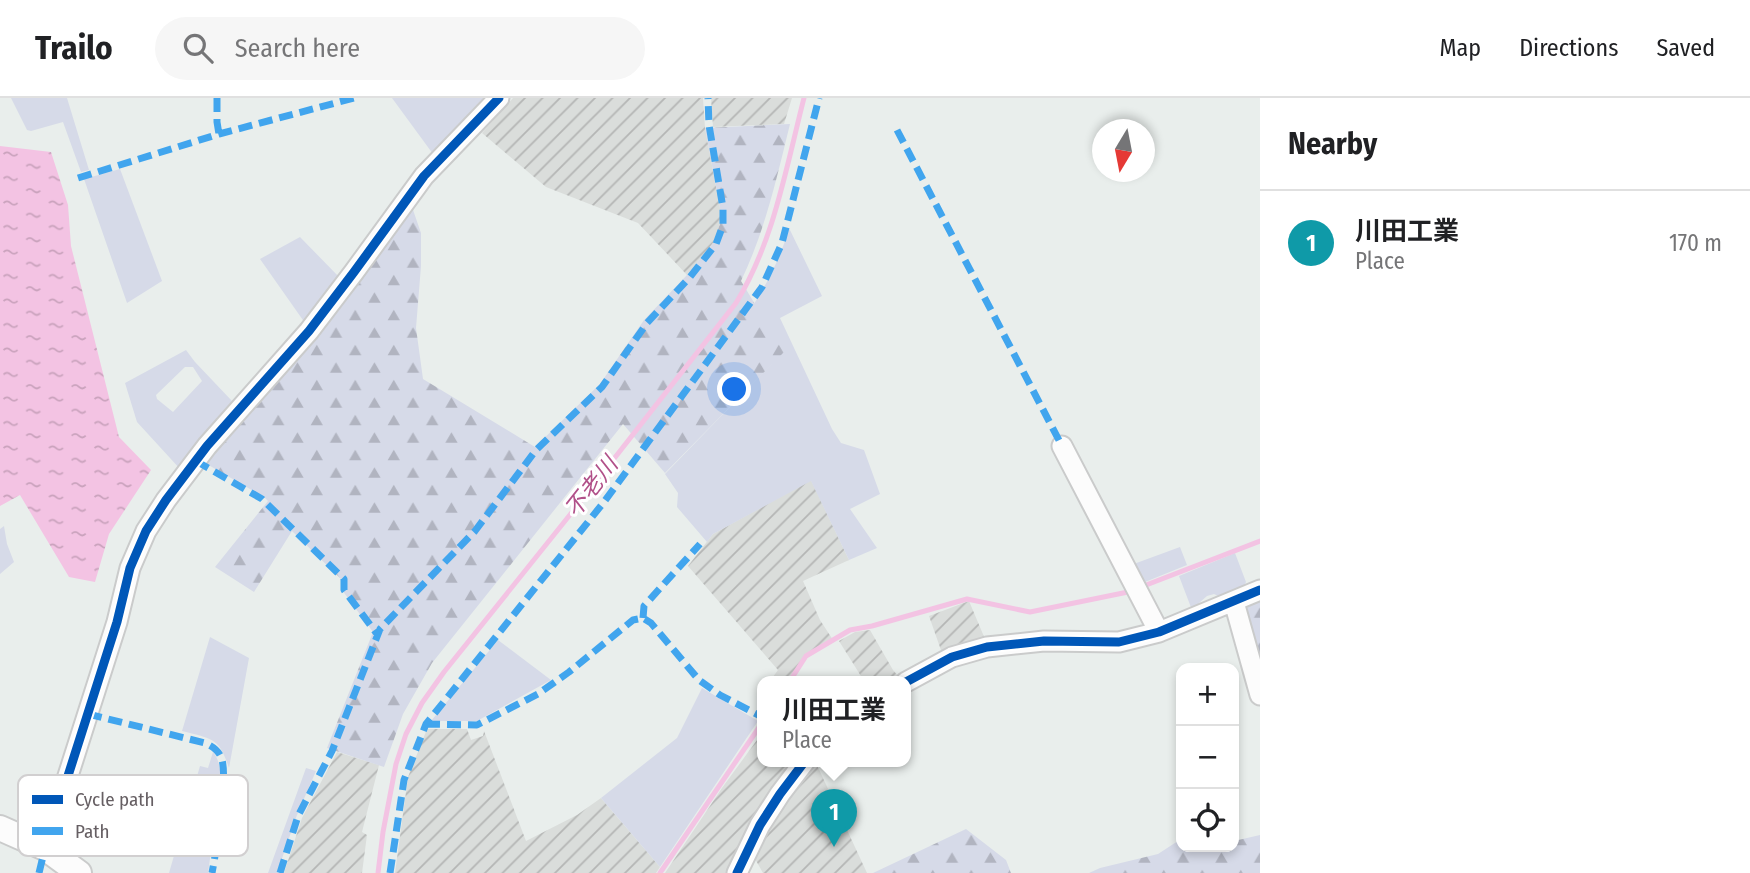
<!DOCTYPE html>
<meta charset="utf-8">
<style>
:root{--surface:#fff;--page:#f6f6f6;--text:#202124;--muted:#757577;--line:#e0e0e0;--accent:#111827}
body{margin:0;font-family:"Fira Sans Condensed","Noto Sans JP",sans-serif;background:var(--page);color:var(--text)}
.controls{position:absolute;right:21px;bottom:21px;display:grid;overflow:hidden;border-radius:14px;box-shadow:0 4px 10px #0003}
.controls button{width:63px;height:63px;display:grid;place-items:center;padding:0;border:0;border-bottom:2px solid var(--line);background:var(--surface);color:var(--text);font:35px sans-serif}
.compass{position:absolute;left:1092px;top:21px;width:63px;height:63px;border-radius:50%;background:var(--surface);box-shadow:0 4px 10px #0003;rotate:190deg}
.you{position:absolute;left:735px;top:292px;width:24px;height:24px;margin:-18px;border:5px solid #fff;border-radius:50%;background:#1a73e8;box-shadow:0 0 0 10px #1a73e833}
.badge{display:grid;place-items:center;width:46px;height:46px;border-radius:50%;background:var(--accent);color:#fff;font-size:23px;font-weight:700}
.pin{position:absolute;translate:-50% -58px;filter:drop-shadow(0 2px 4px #0008)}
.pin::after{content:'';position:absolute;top:37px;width:24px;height:21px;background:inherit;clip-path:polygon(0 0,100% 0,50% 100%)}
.popup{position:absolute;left:757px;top:578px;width:154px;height:91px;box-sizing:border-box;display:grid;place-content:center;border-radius:14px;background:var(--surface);filter:drop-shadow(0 2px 5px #0005);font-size:23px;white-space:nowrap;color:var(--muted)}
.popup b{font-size:26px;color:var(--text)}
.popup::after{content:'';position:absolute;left:50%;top:100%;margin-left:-14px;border:14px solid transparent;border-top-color:var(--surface)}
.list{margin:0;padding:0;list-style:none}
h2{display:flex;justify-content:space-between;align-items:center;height:91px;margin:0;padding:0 28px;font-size:30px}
h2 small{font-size:23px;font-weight:400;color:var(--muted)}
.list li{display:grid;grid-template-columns:46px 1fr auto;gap:21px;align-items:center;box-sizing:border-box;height:105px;padding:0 28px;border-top:2px solid var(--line)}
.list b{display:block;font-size:26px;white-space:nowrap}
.list p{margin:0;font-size:23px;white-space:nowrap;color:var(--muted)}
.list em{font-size:23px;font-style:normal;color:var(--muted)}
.icon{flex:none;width:38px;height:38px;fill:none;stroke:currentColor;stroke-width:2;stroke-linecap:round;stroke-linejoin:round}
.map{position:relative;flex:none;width:1260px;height:775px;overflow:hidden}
header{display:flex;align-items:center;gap:42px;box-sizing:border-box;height:98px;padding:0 35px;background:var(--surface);border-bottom:2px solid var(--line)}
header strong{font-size:33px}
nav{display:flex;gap:38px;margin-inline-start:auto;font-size:24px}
.search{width:490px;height:63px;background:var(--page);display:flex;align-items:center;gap:18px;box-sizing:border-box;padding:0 24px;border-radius:38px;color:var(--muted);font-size:26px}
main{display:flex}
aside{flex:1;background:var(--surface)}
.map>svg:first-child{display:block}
.industrial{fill:url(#industrial-furrows)}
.green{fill:#d6dae8;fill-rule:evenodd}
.forest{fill:url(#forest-firs)}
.water{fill:url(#water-ripples)}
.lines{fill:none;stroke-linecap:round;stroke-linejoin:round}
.stream{stroke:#f3c3e3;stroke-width:5}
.minor-casing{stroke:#cacbcb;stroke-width:23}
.tertiary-casing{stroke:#cacbcb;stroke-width:28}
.minor{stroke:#fcfcfc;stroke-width:19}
.tertiary{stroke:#fcfcfc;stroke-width:24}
.quiet{stroke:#41a5ee;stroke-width:7;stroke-dasharray:14 7;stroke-linecap:butt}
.cycleway-casing{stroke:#fff;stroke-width:13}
.cycleway{stroke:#0057b8;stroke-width:9}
.labels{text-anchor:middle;stroke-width:6;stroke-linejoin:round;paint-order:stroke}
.water-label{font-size:23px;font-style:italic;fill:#b15189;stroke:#fff}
.key{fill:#fff;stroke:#d1cfd0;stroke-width:2}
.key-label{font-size:19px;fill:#665f63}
</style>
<header>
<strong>Trailo</strong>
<div class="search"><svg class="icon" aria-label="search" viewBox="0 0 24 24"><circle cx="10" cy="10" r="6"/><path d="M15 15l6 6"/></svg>Search here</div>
<nav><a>Map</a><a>Directions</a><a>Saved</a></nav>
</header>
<main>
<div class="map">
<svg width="1260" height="775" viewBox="0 0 1260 775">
<defs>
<pattern id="industrial-furrows" width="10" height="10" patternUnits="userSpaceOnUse" patternTransform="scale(1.75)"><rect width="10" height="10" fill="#dadddb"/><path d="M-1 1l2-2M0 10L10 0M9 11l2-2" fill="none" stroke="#b5b6b5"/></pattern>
<pattern id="forest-firs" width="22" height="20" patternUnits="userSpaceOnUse" patternTransform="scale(1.75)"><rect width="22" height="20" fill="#d6dae8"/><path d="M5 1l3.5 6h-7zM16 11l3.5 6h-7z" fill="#b1b4c0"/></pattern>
<pattern id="water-ripples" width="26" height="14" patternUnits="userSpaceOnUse" patternTransform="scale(1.75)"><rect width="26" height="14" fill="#f3c3e3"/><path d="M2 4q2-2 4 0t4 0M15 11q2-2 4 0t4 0" fill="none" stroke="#c9a2bc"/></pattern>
</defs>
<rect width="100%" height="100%" fill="#e9eeec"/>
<path class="industrial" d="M513,0H703L705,30L720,110V126L713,145L687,177L638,125L546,89L482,35Z
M711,0H792L784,26L713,29Z
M811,382L849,462L803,483L820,522L833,542L806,557L789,583H770L778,572L688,468L713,436Z
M969,503L985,541L942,555L929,518Z
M870,532L893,572L899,579L894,583H864L839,543L855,534Z
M427,631H467L471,642L483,638L484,633L526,743L577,717L601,700L660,769L656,775H395L408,679Z
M757,642L762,645V663H796L731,775H665L722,690Z
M337,654L379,667L362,734L367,737L362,775H284L302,720Z
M816,665L867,775H763L754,759L775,717L797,686Z"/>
<path class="green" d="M11,0H67L89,72L81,74L63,24L31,33L27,32Z
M392,0H491L433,56Z
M120,71L162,183L127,205L84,81Z
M789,130L822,198L780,220L832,331L841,345L864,352L880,396L850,411L877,450L849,462L811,383L713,436L707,444L677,409L678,395L665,376L783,254L754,206C769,182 782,156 789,130Z
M300,139L340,180L305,225L260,161Z
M186,252L195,264L232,303L181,372L137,324L125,285ZM185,269H193L202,283L173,314L157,301L156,297Z
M4,428L7,446L14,464L0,476V431Z
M1180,449L1187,467L1145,484L1139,472L1134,474L1131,467Z
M1235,455L1246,484L1243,491L1223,500L1214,496L1207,498L1199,505V510L1192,512L1179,478Z
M210,539L249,560L229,670C219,639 212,641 182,633Z
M498,542L551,582L477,623H431Z
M702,590L758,623L660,769L601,700L677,640Z
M213,654C220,663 220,671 221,682L208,775H169L200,668L208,670Z
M306,670L316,673L297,717L277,775H268Z"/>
<path class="forest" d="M790,26C777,79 765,133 741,183L784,254L665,375L623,326L432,565L403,616L384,669L327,650L373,534L342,492V482L292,433L254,494L215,469L268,403L264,399L205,365L297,260L412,109L421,135V168L416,230L423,281L535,349L600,286L644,222L687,177L713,145L720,126V110L705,30Z
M1260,500V564L1245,515L1250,504Z
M966,731L1006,762L1011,775H873Z
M1260,737V775H1089L1100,770L1158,756L1181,741V749H1196L1198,752L1210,749H1234V743Z"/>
<path class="water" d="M0,48L51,54L68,107L71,148L119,339L151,372L109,436L95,484L69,479L20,397L0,408Z"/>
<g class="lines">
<path class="stream" d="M790,583L806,558L850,532L872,528L967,501L1030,514L1128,494L1260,443
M378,775L383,734L396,666L406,636L422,605L444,574L573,413L736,205C774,143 786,70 804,0
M660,775L762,625"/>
<g class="minor-casing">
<path id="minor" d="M1062,348L1159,534
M1234,504L1260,597
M906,584L952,559L987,549L1044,543L1119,544L1159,534L1260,492
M45,750L117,524L130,470L146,433L166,402L207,348L309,233L354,174L424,78L499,0
M737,775L760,727L780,696L805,663"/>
</g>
<g class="tertiary-casing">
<path id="tertiary" d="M0,730L45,750L79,775"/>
</g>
<use href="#minor" class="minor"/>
<use href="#tertiary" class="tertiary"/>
<path class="quiet" d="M217,0V24L219,36
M897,32L1062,348
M78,80L219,36L354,0
M196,363L262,401L344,481V492L377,536
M643,520L644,508L700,446
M88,616L205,645C212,648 218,652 221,659C229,676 216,754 212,775
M426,626L477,627L538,596L569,574L633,522L643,520L651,525L699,582L720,597L762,619
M39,775L45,750
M280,775L298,718L332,653L380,531L475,433L536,352L602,289L647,225L690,179L716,146L723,127V110L709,27L708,0
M390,775L404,682L426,626L604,404L762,189L782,145L819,0"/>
<g class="cycleway-casing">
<path id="cycleway" d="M906,584L952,559L987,549L1044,543L1119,544L1159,534L1260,492
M45,750L117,524L130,470L146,433L166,402L207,348L309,233L354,174L424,78L499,0
M737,775L760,727L780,696L805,663"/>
</g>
<use href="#cycleway" class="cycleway"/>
</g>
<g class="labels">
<g class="water-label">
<text transform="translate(591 389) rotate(-52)" y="8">不老川</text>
</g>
</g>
<rect x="18" y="677" width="230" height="81" rx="10" class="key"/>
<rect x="32" y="697" width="31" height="9" fill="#0057b8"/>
<rect x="32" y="729" width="31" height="8" fill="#41a5ee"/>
<g class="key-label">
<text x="75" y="708">Cycle path</text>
<text x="75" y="740">Path</text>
</g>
</svg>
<div class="controls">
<button>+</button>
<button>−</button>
<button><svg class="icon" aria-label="locate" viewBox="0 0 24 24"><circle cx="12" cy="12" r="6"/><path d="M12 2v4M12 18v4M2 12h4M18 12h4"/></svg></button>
</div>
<svg class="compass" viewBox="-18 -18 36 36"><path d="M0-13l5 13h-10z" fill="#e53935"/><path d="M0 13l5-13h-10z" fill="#757577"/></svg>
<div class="you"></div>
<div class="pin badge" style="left:834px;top:749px;background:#0f9aa8">1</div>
<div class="popup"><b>川田工業</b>Place</div>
</div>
<aside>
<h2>Nearby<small></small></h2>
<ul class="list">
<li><span class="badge" style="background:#0f9aa8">1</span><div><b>川田工業</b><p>Place</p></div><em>170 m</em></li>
</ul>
</aside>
</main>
